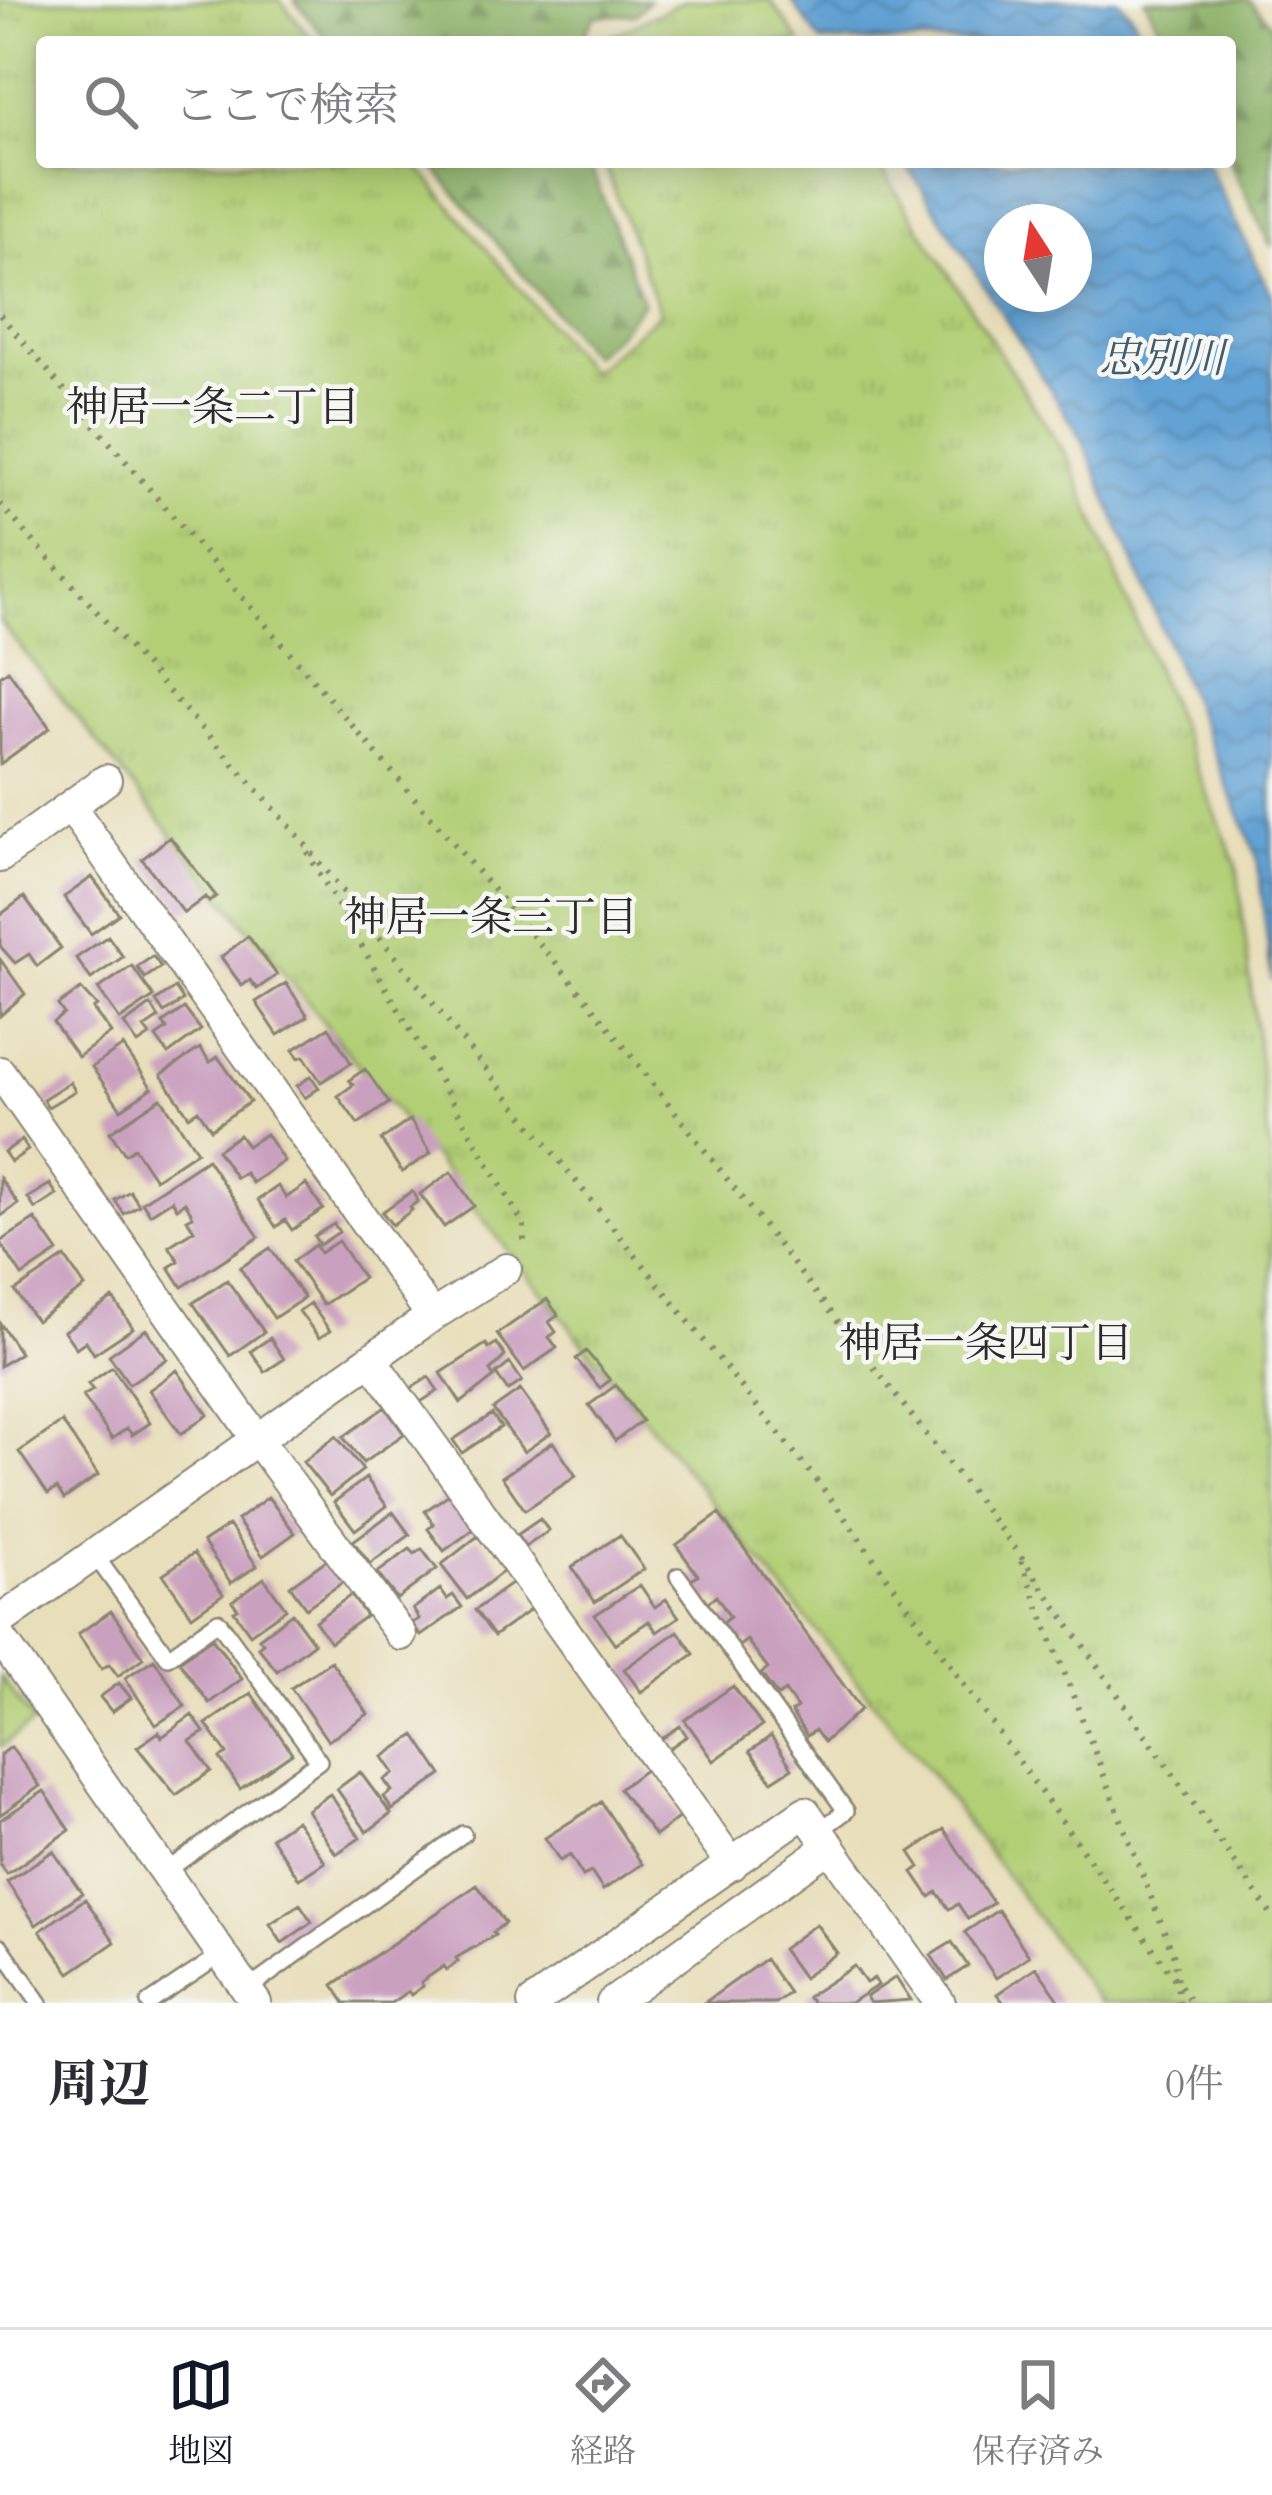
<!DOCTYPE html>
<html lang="ja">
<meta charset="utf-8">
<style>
:root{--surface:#fff;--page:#f2f2f3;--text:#2b2b33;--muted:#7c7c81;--line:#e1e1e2;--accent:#111827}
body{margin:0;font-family:Cardo,"Noto Serif JP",serif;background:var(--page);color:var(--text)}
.compass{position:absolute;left:984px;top:204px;width:108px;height:108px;border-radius:50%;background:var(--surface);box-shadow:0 6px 30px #0003;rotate:348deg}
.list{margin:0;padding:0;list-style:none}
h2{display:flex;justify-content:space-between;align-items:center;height:156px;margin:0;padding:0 48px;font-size:51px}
h2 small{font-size:39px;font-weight:400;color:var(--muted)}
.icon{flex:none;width:66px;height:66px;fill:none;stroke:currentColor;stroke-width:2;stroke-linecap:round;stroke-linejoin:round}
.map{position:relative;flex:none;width:1272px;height:2003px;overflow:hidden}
.search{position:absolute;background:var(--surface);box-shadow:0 6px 30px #0003;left:36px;right:36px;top:36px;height:132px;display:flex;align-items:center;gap:30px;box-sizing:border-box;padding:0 42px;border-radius:12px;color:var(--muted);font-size:45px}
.sheet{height:324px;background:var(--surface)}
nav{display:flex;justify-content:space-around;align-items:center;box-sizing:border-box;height:168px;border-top:3px solid var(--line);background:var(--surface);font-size:33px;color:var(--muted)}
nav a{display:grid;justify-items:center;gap:6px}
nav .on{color:var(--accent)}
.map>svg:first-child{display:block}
.grass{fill:url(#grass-tufts);stroke:#6e7d50;stroke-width:3}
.forest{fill:url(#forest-firs);stroke:#5c6e49;stroke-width:3}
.green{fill:#b2cf76;stroke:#6e7d50;stroke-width:3}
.water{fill:url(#water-waves);stroke:#466680;stroke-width:3;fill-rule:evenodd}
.building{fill:#caa0bf}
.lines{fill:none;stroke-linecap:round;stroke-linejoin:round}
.service-casing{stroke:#8a8472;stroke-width:20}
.minor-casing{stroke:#8a8472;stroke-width:34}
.path{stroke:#8a8472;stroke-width:6;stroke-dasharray:3 9;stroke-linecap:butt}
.service{stroke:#fff;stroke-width:15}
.minor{stroke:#fff;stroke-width:30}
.labels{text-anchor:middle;stroke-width:9;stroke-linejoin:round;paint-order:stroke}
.water-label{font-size:42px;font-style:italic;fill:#415b6f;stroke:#f6f6f2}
.neighbourhood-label{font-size:42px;fill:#2b2b2b;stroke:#f6f6f2}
</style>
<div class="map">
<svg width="1272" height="2003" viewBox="0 0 1272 2003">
<defs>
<pattern id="grass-tufts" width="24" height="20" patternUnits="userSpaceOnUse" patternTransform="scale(3)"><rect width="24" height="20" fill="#b2cf76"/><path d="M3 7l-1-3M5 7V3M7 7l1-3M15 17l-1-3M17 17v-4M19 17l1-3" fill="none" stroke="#99b266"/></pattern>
<pattern id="forest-firs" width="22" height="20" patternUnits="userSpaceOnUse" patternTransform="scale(3)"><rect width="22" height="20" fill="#8db267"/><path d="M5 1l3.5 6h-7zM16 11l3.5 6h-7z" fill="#739155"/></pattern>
<pattern id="water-waves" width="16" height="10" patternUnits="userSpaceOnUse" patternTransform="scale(3)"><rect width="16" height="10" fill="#62a2d4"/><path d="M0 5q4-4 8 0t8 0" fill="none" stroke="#5184ac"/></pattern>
</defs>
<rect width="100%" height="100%" fill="#f6f6f2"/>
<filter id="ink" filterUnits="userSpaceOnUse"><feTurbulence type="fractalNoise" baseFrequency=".00833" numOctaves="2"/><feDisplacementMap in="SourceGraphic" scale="24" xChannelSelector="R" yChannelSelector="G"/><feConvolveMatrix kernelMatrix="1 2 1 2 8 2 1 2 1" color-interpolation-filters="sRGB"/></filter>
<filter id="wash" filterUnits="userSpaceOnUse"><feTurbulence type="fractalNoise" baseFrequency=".004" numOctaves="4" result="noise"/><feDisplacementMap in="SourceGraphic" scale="48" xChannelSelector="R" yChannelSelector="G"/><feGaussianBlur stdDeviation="2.7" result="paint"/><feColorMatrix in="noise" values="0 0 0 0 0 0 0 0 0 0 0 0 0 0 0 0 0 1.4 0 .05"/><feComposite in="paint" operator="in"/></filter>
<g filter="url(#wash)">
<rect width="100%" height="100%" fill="#e8deba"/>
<path class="grass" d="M0,0H280L314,42H42V162H414L590,373L660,313L604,162H877L1070,462L1237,866L1272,1170V2003H1100L919,1758L0,622Z
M686,0H770L800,42H600Z"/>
<path class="forest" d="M294,0H649L636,14L595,16L580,42H329Z
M1145,0H1249L1272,25V248L1230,162V42H1167Z
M429,162H589L643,303L615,336L591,356Z"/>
<path class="green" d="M0,1676L34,1722L0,1747Z"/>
<path class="water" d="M791,0H1118L1131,13L1146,42H821Z
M905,162H1206L1272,295V982L1257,857L1082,439ZM1002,222H1074V294H1002Z"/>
<g id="blocks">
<path class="building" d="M8,670L50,728L0,764V676Z
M170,837L216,896L209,902L205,897L184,913L142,859Z
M92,877L119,914L91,934L64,897Z
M24,897L61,948L37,966L29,954L15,963L0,946V915Z
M108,936L123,957L91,979L76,958Z
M248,936L277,975L257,989L250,980L242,986L221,957Z
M153,956L161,967L145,978L137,967Z
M0,959L25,994L0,1016Z
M132,966L154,997L120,1020L98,989Z
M286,983L308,1016L278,1035L256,1002Z
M175,988L183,1000L164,1013L156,1001Z
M81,989L97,1006L93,1009L111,1033L78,1057L53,1022L64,1014L58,1005Z
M151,1005L159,1018L144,1028L150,1036L138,1044L124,1024Z
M184,1008L201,1030L168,1054L156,1037L167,1029L163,1023Z
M329,1027L351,1063L321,1082L304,1056L299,1058L293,1050Z
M123,1046L152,1088L121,1109L92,1067Z
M200,1048L210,1062L218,1057L250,1102L211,1129L198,1110L189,1116L161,1075Z
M365,1069L389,1103L358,1124L338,1096L353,1085L349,1080Z
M311,1076L319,1088L305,1098L297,1086Z
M70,1082L75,1091L48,1107L43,1099Z
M161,1098L197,1151L155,1179L134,1148L125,1154L110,1132Z
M410,1120L431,1153L402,1172L381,1140Z
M266,1134L284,1161L252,1183L245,1173L236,1178L217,1150L239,1135L247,1146Z
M22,1140L28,1150L11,1162L4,1152Z
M207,1159L259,1237L182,1287L169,1267L179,1261L169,1246L194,1230L187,1219L193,1216L185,1202L177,1208L172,1200L150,1214L142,1202Z
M451,1172L474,1206L444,1227L420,1194Z
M0,1178L18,1204L0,1217Z
M50,1184L57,1195L35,1209L28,1198Z
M306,1184L323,1209L292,1230L285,1220L276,1227L258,1200L278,1186L286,1198Z
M130,1191L139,1205L124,1214L115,1200Z
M412,1191L418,1201L410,1207L412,1210L392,1225L382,1212Z
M35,1219L58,1252L22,1276L0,1242Z
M334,1224L339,1232L319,1245L314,1236Z
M338,1241L363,1278L323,1305L293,1261L315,1245L320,1253Z
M270,1248L304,1298L274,1318L240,1268Z
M65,1257L85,1287L36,1321L15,1291Z
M227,1280L264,1332L230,1356L193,1303Z
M113,1298L133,1328L94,1354L86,1341L76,1348L64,1331Z
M547,1299L558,1315L549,1322L556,1332L549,1337L557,1348L524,1371L497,1334Z
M310,1303L330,1331L319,1338L299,1311Z
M0,1323L20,1353L0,1366Z
M146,1329L167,1359L129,1384L109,1355Z
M270,1338L284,1359L265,1372L251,1351Z
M496,1343L505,1356L490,1371L494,1377L461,1403L441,1373L486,1344L489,1348Z
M586,1351L610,1380L600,1388L576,1359Z
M510,1363L522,1381L508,1391L496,1374Z
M112,1367L150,1423L132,1435L127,1428L112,1439L83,1396L93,1390L88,1384Z
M177,1370L208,1415L181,1434L149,1390Z
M429,1377L438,1391L419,1403L410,1389Z
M616,1385L642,1421L615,1441L589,1405Z
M520,1390L551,1433L524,1452L493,1409Z
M385,1407L404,1434L363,1463L343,1437Z
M492,1414L501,1427L462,1453L453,1440Z
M62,1422L98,1475L64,1499L57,1488L48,1494L19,1452Z
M336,1436L363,1470L330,1496L303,1462Z
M553,1442L576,1476L525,1510L502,1477Z
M366,1478L387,1506L355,1530L334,1502Z
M452,1492L477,1527L444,1551L428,1529L434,1524L425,1511Z
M268,1497L295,1533L263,1556L237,1520Z
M393,1512L410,1535L370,1564L353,1541Z
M719,1514L861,1709L824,1742L815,1730L807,1736L791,1712L797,1708L785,1691L778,1696L761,1674L768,1669L747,1640L739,1646L722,1623L730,1617L716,1596L707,1603L690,1580L698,1575L676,1545Z
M540,1519L549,1531L525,1547L517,1535Z
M229,1525L257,1566L231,1583L203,1542Z
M620,1535L644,1569L595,1602L572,1567Z
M478,1536L504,1571L467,1599L441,1565Z
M410,1549L415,1554L422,1549L437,1569L397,1599L377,1573Z
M194,1553L223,1594L192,1616L163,1574Z
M328,1559L343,1582L306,1608L290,1586Z
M264,1578L286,1609L250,1634L234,1611L238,1609L232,1601Z
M515,1581L534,1607L494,1636L475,1610Z
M640,1585L655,1607L666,1599L679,1617L657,1632L649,1621L615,1644L595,1615Z
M440,1589L447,1599L453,1595L462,1607L421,1636L412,1623L419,1619L413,1609Z
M351,1595L366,1616L330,1642L315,1621Z
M111,1611L143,1658L118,1676L109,1664L102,1669L78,1634Z
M292,1613L314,1643L277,1671L258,1647L263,1643L259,1638Z
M678,1631L694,1654L641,1692L624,1669Z
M212,1638L242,1679L209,1703L179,1661Z
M154,1659L185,1706L156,1725L125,1678Z
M331,1661L368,1714L328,1741L291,1688Z
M119,1683L131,1698L112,1712L100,1697Z
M733,1686L762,1726L714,1761L685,1720Z
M251,1693L292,1753L240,1789L220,1758L227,1754L206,1724Z
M192,1715L204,1732L190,1741L211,1771L176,1795L137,1747L159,1732L162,1737Z
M680,1726L687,1736L668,1749L661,1739Z
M415,1735L442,1775L392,1810L384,1797L392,1791L384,1780L394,1773L383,1757Z
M771,1736L792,1768L772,1781L750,1751Z
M11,1747L40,1786L0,1815V1755Z
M646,1769L681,1816L655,1836L619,1789Z
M360,1772L391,1814L367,1832L337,1789Z
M44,1791L70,1830L7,1874L0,1864V1820Z
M330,1794L360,1838L336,1854L307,1810Z
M601,1802L642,1864L603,1890L591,1872L583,1876L570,1855L560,1861L545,1838Z
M296,1820L325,1862L299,1879L271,1837Z
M944,1829L993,1903L968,1919L958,1904L949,1909L937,1892L930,1897L913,1872L920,1867L910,1852Z
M53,1851L82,1893L36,1925L7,1882Z
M477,1885L505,1923L493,1932L495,1935L456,1958L458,1961L447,1970L444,1966L421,1982L423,1986L411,1995L408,1991L391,2003H345L333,1985Z
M85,1899L115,1942L70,1973L40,1931Z
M300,1904L312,1922L282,1943L270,1924Z
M998,1910L1029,1956L996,1978L965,1932Z
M816,1924L837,1953L803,1978L782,1949Z
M952,1942L968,1966L947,1980L931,1955Z
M765,1959L789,1993L775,2003H704Z
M854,1966L866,1983L874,1978L878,1985L850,2003H812L807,1997Z
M1036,1967L1061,2003H1004L997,1994Z
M896,1977L911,2000L870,2003L866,1997Z"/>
</g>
</g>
<g filter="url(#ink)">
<use href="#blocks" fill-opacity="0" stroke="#8a8472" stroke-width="3"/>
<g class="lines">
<g class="service-casing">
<path id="service" d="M94,1554L168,1657L218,1621L319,1761L165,1872
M678,1576L846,1811L819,1831
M0,1946L40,2003
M247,1990L463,1834
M149,2003L222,1954"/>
</g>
<g class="minor-casing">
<path id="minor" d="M70,806L432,1316
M0,857L106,780
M0,1072L257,1439L401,1635
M371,1359L732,1865
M0,1621L432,1316L506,1269
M0,1637L256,2003
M533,2003L805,1812L940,2003
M612,2003L830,1846"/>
</g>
<path class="path" d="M0,315L586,998L1018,1552L1272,1916
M0,504L296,833L829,1496L1192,2003
M307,852L524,1225V1248
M1021,1561L1175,1959L1179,2003"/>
<use href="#service" class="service"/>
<use href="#minor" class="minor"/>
</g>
</g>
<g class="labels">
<g class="water-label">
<text x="1162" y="372">忠別川</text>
</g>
<g class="neighbourhood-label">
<text x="213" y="421">神居一条二丁目</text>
<text x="491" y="931">神居一条三丁目</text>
<text x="986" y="1357">神居一条四丁目</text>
</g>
</g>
</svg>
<svg class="compass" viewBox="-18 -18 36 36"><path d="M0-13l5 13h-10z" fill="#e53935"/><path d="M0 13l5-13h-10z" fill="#7c7c81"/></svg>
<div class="search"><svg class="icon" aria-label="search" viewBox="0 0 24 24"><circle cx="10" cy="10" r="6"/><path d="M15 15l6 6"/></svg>ここで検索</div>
</div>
<section class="sheet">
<h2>周辺<small>0件</small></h2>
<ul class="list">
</ul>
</section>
<nav>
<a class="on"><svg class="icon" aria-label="map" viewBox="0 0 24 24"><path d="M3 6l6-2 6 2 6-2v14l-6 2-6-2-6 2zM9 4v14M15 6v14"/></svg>地図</a>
<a><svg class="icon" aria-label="directions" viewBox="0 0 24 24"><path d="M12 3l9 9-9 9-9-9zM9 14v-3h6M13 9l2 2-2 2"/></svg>経路</a>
<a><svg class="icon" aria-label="saved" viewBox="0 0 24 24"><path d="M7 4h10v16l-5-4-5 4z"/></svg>保存済み</a>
</nav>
